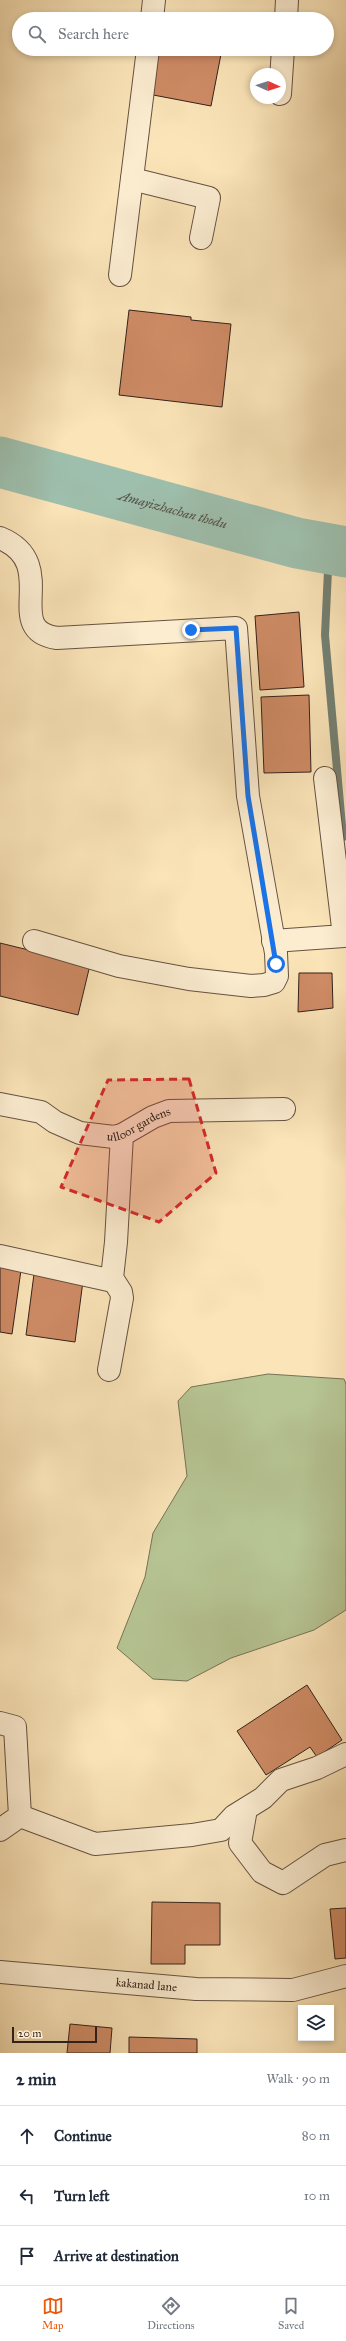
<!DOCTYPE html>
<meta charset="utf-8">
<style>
:root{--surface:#fff;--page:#f2f2f3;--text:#1f2937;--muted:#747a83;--line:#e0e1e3;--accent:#ea580c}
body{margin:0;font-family:"IM FELL Great Primer",serif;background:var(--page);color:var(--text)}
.controls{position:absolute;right:12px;bottom:12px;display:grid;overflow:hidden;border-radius:0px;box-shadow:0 2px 6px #0003}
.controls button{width:36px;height:36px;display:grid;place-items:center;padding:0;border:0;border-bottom:1px solid var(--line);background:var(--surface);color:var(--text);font:20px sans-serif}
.compass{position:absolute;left:250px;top:68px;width:36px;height:36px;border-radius:50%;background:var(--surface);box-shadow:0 2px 6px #0003;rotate:93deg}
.scale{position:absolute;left:12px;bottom:10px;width:85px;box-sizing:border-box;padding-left:4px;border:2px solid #34211a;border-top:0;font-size:11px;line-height:14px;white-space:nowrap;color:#34211a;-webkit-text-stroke:3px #fcedd1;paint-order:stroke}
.stop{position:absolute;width:12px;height:12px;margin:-9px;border:3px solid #1a73e8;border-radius:50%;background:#fff}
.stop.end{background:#1a73e8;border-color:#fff;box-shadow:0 1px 4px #0008}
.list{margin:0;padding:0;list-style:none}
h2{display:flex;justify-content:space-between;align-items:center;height:52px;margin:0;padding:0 16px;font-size:17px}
h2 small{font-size:13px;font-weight:400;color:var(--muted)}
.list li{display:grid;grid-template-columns:26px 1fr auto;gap:12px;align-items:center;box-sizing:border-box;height:60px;padding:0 16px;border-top:1px solid var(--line)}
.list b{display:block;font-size:15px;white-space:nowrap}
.list em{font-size:13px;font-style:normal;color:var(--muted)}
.icon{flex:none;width:22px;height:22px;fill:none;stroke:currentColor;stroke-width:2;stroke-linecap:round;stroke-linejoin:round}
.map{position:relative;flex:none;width:346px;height:2053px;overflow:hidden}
.search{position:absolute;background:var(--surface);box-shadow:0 2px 6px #0003;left:12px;right:12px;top:12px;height:44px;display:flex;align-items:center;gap:10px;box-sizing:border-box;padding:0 14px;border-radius:22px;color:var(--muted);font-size:15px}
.sheet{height:232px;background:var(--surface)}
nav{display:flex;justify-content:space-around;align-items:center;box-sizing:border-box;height:56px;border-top:1px solid var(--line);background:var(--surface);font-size:11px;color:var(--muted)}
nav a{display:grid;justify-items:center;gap:2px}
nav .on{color:var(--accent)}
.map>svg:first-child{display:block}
.green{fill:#b7c594;stroke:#767357}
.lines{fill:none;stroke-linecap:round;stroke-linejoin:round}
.stream{stroke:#748072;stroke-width:8}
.river{stroke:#9ebfad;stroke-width:51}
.building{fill:#ce8b65;stroke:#34211a}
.minor-casing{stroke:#665242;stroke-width:24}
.minor{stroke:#fcedd1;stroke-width:22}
.route{stroke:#1a73e8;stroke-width:5}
.marked{fill:#d62828;fill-opacity:0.2;stroke:#d62828;stroke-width:3;stroke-dasharray:8 5;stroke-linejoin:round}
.labels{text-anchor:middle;stroke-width:4;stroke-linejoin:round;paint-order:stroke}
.street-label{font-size:12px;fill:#34211a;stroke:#fcedd1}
.water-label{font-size:13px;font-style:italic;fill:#545046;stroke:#fcedd1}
</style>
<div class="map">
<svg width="346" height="2053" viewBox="0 0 346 2053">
<rect width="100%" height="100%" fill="#fae4b8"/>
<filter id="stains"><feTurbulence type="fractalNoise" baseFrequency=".005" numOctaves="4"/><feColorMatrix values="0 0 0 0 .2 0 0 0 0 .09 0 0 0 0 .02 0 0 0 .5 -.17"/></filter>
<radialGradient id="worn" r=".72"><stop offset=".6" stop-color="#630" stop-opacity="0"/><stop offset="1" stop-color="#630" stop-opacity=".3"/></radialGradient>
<path class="green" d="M268,1374L344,1379L346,1384V1610L314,1630L231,1658L187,1681L153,1679L117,1648L145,1577L153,1533L187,1476L178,1401L191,1387Z"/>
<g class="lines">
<path class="stream" d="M329,549L325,635L343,837"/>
<path class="river" id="s1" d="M0,462L297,543L346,552"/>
</g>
<path class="building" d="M156,49H222L211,106L148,94Z
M129,310L191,317V320L231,324L222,407L119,395Z
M299,612L304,687L260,690L255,616Z
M309,695L311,772L264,773L261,697Z
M0,943L90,965L78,1015L0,996Z
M299,973H332L333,1008L298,1012Z
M0,1267L21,1270L12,1334L0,1332Z
M34,1274L83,1281L75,1342L26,1335Z
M307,1685L342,1740L317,1757L310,1747L266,1775L237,1731Z
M152,1902L220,1903V1945H185V1964H151Z
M346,1908V1958L335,1959L330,1909Z
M70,2024L112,2028L110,2053H67Z
M129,2037L197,2039V2053H129Z"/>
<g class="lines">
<g class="minor-casing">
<g id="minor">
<path d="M152,19L154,0"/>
<path d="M286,19L287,0"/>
<path d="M280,94L283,49"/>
<path d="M132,179L209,198L201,238"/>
<path d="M120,275L148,49"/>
<path d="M0,538C63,564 0,630 57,638L236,628L248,796L276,953L277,976L274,982L264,985L251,986L189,979L119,966L34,941"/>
<path d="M273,941L344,936L325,778"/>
<path id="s2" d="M0,1104L41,1112L55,1122L80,1133L114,1137L122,1135L153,1117L169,1111L284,1109"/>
<path d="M0,1256L113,1281"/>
<path d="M109,1370L122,1298L121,1292L112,1278L116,1242L122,1135"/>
<path d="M0,1723L15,1727L20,1816L0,1830"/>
<path d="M246,1809L240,1843L262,1872L283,1883L325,1855L346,1850"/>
<path d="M20,1816L95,1844L192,1835L221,1830L234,1816L263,1798L281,1780L317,1768L346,1754"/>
<path id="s3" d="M0,1972L196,1989L293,1990L346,1976"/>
</g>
</g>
<use href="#minor" class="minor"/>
</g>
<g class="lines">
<path class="route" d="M191,630L236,628L248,796L276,964"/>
</g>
<path class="marked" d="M189,1079L216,1173L159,1222L61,1187L108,1080Z"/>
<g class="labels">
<g class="street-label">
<text dy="4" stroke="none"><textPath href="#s2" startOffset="148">ulloor gardens</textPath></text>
<text dy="4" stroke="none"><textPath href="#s3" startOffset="147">kakanad lane</textPath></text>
</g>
<g class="water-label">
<text dy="5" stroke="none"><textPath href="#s1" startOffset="179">Amayizhachan thodu</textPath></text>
</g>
</g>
<rect width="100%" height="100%" filter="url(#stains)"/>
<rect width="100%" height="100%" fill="url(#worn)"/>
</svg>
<div class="controls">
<button><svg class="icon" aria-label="layers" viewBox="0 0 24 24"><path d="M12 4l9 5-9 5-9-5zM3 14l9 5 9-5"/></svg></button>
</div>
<svg class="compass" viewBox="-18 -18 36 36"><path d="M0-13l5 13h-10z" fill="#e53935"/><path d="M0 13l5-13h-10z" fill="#747a83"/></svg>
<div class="scale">20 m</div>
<div class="stop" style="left:276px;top:964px"></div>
<div class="stop end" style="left:191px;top:630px"></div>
<div class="search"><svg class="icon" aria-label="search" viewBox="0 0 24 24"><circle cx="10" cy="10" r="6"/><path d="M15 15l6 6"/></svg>Search here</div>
</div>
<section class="sheet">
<h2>2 min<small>Walk · 90 m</small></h2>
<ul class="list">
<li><svg class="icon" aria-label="ahead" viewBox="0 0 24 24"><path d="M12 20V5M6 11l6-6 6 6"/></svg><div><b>Continue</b></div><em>80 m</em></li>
<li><svg class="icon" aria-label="left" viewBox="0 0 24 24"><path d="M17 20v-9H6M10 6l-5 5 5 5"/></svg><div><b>Turn left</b></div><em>10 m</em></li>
<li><svg class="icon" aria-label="arrive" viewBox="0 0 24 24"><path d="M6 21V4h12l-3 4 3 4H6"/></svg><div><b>Arrive at destination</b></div></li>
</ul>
</section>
<nav>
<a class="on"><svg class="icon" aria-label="map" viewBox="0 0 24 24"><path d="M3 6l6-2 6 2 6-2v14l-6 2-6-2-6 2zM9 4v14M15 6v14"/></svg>Map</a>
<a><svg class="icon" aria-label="directions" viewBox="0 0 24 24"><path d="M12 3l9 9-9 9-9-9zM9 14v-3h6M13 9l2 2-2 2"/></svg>Directions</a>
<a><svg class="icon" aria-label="saved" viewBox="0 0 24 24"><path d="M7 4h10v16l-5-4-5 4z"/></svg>Saved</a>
</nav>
